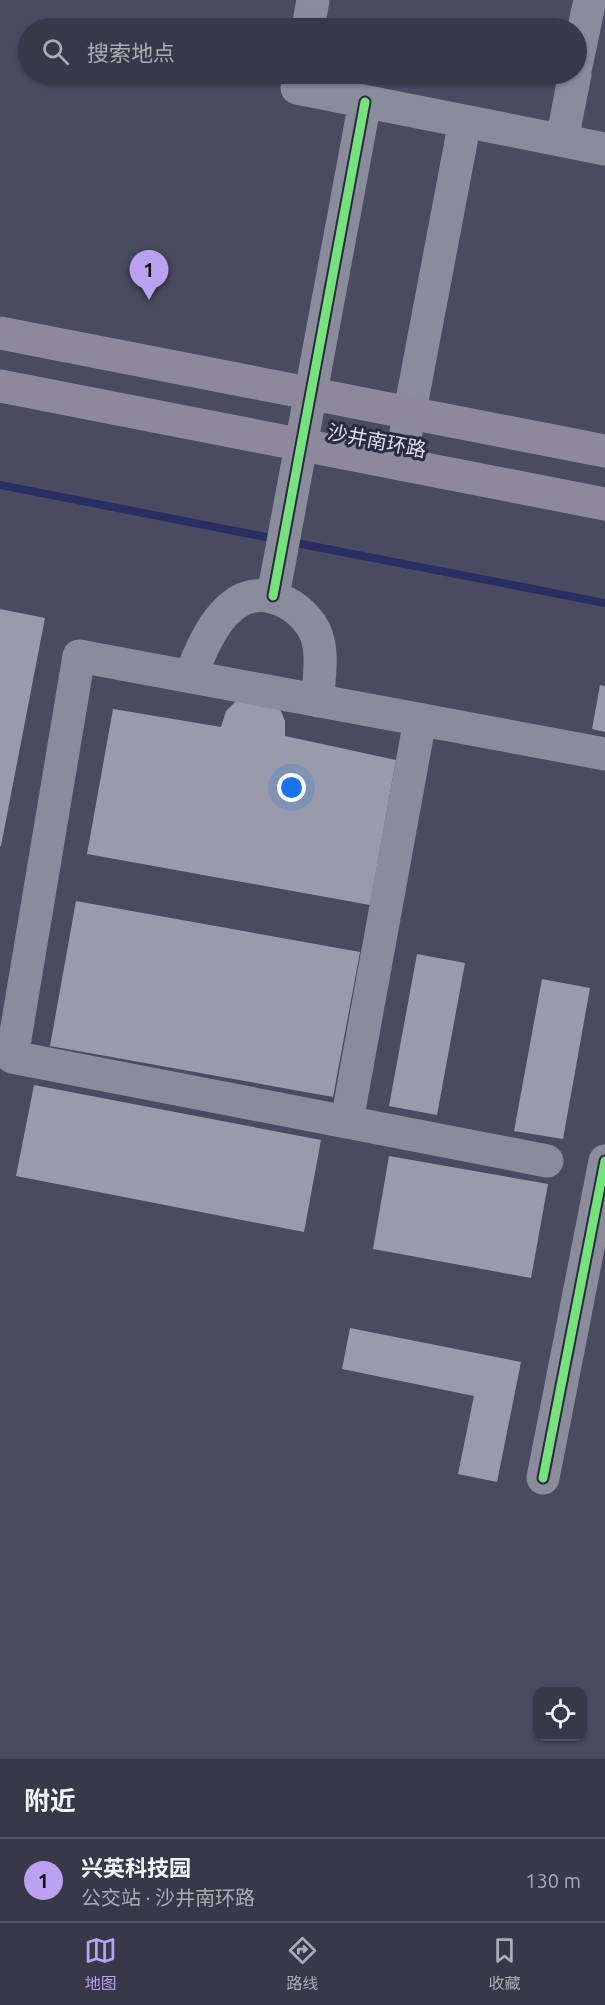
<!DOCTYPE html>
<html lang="zh">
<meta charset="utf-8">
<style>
:root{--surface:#373848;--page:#424352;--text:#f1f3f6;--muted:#aaacb4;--line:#515260;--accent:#bca0f2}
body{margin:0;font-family:Ubuntu,"Noto Sans SC",sans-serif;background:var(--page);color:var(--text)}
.controls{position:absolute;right:18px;bottom:18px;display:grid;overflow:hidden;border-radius:12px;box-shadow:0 2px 4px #0004}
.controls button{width:54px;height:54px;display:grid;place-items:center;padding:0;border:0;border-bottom:2px solid var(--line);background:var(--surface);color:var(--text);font:30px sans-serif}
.you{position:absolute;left:292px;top:788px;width:21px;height:21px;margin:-15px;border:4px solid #fff;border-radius:50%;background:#1a73e8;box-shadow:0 0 0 9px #1a73e833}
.badge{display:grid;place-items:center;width:39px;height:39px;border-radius:50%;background:var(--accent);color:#111;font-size:20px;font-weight:700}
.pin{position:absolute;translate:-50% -50px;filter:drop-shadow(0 2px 3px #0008)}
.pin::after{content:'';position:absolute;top:32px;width:21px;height:18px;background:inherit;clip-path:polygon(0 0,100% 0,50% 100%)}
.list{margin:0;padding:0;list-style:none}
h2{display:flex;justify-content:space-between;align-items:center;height:78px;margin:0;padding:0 24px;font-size:26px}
h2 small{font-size:20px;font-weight:400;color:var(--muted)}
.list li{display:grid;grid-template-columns:39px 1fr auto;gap:18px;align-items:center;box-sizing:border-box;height:84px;padding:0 24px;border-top:2px solid var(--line)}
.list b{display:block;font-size:22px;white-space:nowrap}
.list p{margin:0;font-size:20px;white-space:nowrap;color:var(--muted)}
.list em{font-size:20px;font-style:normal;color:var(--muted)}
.icon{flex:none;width:33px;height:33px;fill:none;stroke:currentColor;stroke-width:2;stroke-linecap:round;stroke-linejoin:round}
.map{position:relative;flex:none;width:605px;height:1759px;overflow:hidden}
.search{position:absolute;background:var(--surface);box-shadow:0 2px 4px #0004;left:18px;right:18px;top:18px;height:66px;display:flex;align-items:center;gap:15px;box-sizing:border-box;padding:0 21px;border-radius:33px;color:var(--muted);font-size:22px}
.sheet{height:162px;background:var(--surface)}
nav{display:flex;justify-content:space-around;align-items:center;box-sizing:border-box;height:84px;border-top:2px solid var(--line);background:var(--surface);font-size:16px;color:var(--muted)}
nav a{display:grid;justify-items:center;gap:3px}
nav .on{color:var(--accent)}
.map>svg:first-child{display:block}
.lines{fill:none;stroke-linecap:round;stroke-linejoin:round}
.stream{stroke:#2c2d63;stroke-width:8}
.building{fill:#999bac}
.minor{stroke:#8a8c9c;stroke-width:33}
.major{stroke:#8d889c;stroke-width:33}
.cycleway-casing{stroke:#292c3e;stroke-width:13}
.cycleway{stroke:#77e17e;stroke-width:9}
.labels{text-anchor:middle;stroke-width:6;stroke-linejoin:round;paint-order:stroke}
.street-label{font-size:20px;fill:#dbdff7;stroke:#292c3e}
</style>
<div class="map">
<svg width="605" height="1759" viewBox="0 0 605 1759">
<rect width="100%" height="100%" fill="#494b60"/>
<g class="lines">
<path class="stream" d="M0,485L276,539
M291,542L605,603"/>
</g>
<path class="building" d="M0,609L45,618L1,846H0Z
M600,685L605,686V732L592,729Z
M236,701L280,709L285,721V736L396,760L370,905L87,854L113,709L221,727L226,711Z
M76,901L360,952L333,1097L50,1046Z
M417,954L465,963L437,1115L389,1106Z
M542,979L590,988L563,1139L514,1131Z
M34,1085L321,1140L304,1232L16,1176Z
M389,1156L548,1184L531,1278L373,1249Z
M350,1328L521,1362L497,1482L458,1474L474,1396L342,1369Z"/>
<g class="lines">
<path class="minor" d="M308,28L313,0
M576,66L590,0
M300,74L297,88L605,149
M562,140L575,74
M400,464L465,121
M273,596L365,102
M190,677C206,636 232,574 287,603C300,610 315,625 318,641C323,659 318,682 318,701
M347,1121L420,720
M547,1161L12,1057L79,656L605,754
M543,1478L605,1161"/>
<path class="major" d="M0,333L605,451
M0,386L605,504"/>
<g class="cycleway-casing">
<path id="cycleway" d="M273,596L365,102
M543,1478L605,1161"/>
</g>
<use href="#cycleway" class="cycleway"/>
</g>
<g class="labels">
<g class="street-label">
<text transform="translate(377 441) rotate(11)" y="7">沙井南环路</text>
</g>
</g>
</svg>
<div class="controls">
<button><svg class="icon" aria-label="locate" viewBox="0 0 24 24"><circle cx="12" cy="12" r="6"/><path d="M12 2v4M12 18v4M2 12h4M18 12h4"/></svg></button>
</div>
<div class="you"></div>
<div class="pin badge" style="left:149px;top:300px">1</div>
<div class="search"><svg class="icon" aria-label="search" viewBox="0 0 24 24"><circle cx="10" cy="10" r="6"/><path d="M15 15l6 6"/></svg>搜索地点</div>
</div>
<section class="sheet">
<h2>附近<small></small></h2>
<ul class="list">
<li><span class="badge">1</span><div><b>兴英科技园</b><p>公交站 · 沙井南环路</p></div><em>130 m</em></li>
</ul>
</section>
<nav>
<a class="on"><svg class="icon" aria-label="map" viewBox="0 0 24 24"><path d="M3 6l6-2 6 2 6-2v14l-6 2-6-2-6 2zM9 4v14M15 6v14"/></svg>地图</a>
<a><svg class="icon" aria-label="directions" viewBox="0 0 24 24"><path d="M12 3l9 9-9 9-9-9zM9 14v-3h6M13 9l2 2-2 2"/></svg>路线</a>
<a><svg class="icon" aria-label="saved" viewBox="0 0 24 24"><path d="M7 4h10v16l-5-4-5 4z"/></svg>收藏</a>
</nav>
